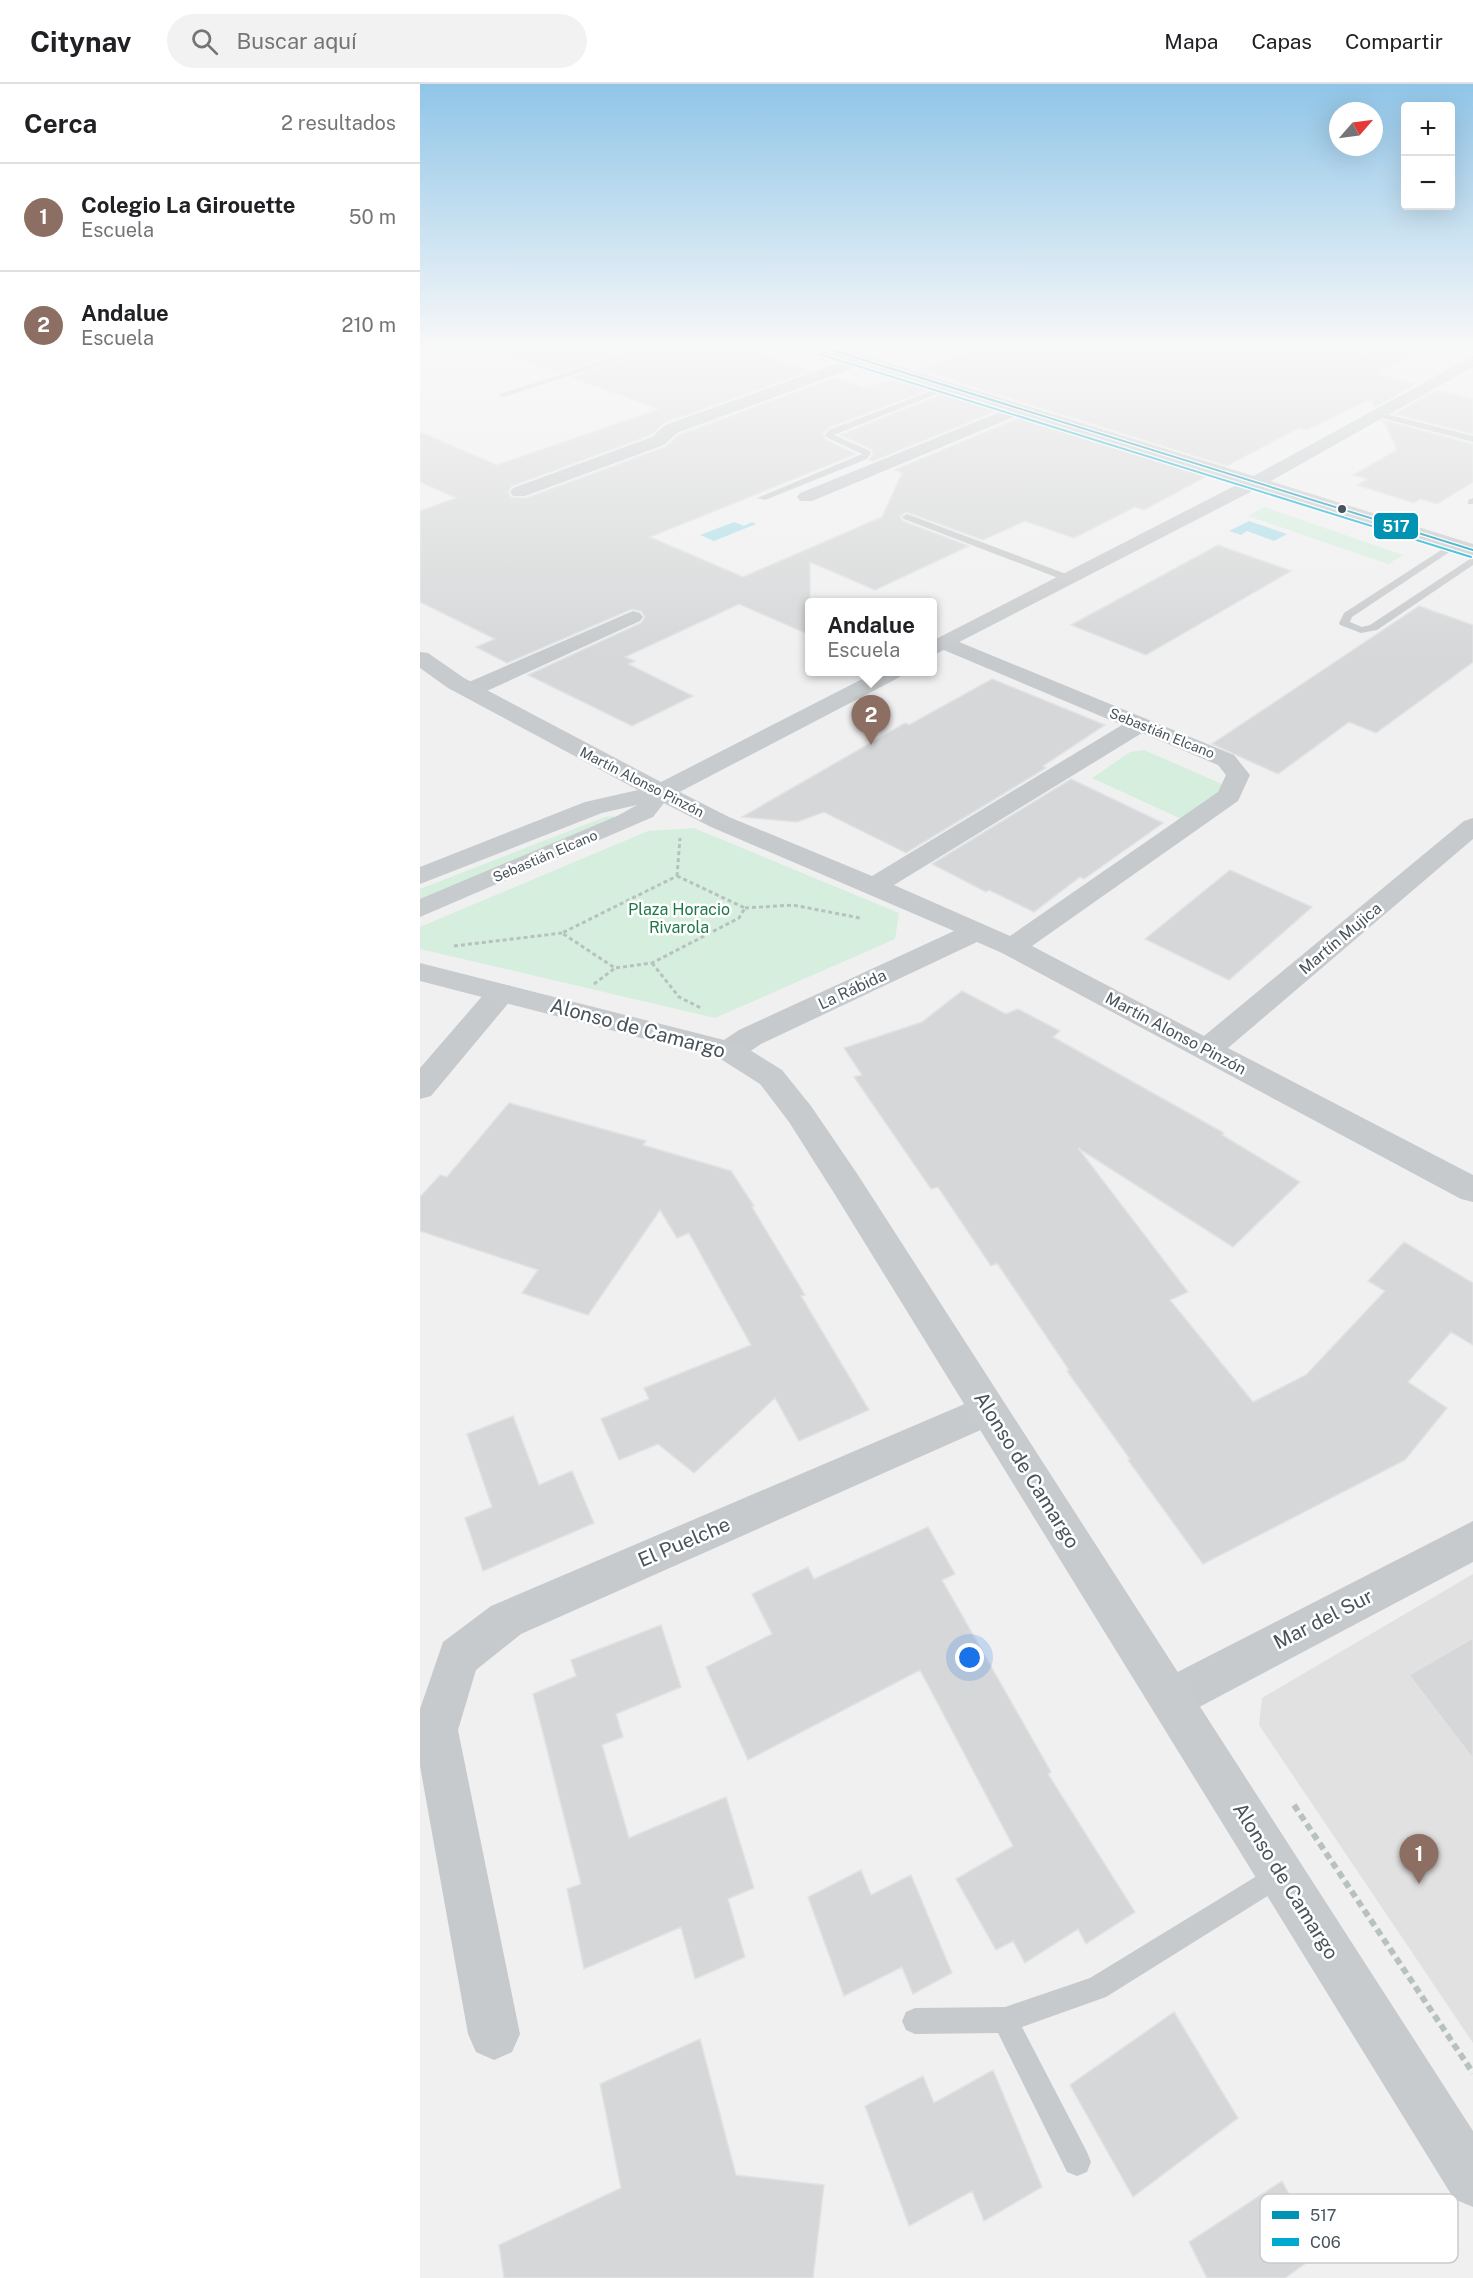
<!DOCTYPE html>
<html lang="es">
<meta charset="utf-8">
<style>
:root{--surface:#fff;--page:#f2f2f2;--text:#202124;--muted:#757577;--line:#e0e0e0;--accent:#838a8f}
body{margin:0;font-family:"Public Sans",sans-serif;background:var(--page);color:var(--text)}
.controls{position:absolute;right:18px;top:18px;display:grid;overflow:hidden;border-radius:6px;box-shadow:0 6px 24px #0002}
.controls button{width:54px;height:54px;display:grid;place-items:center;padding:0;border:0;border-bottom:2px solid var(--line);background:var(--surface);color:var(--text);font:30px sans-serif}
.compass{position:absolute;left:909px;top:18px;width:54px;height:54px;border-radius:50%;background:var(--surface);box-shadow:0 6px 24px #0002;rotate:62deg}
.you{position:absolute;left:550px;top:1574px;width:21px;height:21px;margin:-15px;border:4px solid #fff;border-radius:50%;background:#1a73e8;box-shadow:0 0 0 9px #1a73e833}
.badge{display:grid;place-items:center;width:39px;height:39px;border-radius:50%;background:var(--accent);color:#fff;font-size:20px;font-weight:700}
.pin{position:absolute;translate:-50% -50px;filter:drop-shadow(0 2px 3px #0008)}
.pin::after{content:'';position:absolute;top:32px;width:21px;height:18px;background:inherit;clip-path:polygon(0 0,100% 0,50% 100%)}
.popup{position:absolute;left:385px;top:514px;width:132px;height:78px;box-sizing:border-box;display:grid;place-content:center;border-radius:6px;background:var(--surface);filter:drop-shadow(0 2px 4px #0005);font-size:20px;white-space:nowrap;color:var(--muted)}
.popup b{font-size:22px;color:var(--text)}
.popup::after{content:'';position:absolute;left:50%;top:100%;margin-left:-12px;border:12px solid transparent;border-top-color:var(--surface)}
.list{margin:0;padding:0;list-style:none}
h2{display:flex;justify-content:space-between;align-items:center;height:78px;margin:0;padding:0 24px;font-size:26px}
h2 small{font-size:20px;font-weight:400;color:var(--muted)}
.list li{display:grid;grid-template-columns:39px 1fr auto;gap:18px;align-items:center;box-sizing:border-box;height:108px;padding:0 24px;border-top:2px solid var(--line)}
.list b{display:block;font-size:22px;white-space:nowrap}
.list p{margin:0;font-size:20px;white-space:nowrap;color:var(--muted)}
.list em{font-size:20px;font-style:normal;color:var(--muted)}
.icon{flex:none;width:33px;height:33px;fill:none;stroke:currentColor;stroke-width:2;stroke-linecap:round;stroke-linejoin:round}
.map{position:relative;flex:none;width:1053px;height:2194px;overflow:hidden}
header{display:flex;align-items:center;gap:36px;box-sizing:border-box;height:84px;padding:0 30px;background:var(--surface);border-bottom:2px solid var(--line)}
header strong{font-size:28px}
nav{display:flex;gap:33px;margin-inline-start:auto;font-size:21px}
.search{width:420px;height:54px;background:var(--page);display:flex;align-items:center;gap:15px;box-sizing:border-box;padding:0 21px;border-radius:33px;color:var(--muted);font-size:22px}
main{display:flex}
aside{flex:1;background:var(--surface)}
.map>svg:first-child{display:block}
.education{fill:#e2e1e1}
.green{fill:#d6eede}
.water{fill:#addee9}
.building{fill:#d6d7d8;stroke:#e1e2e3;stroke-width:1.5}
.lines{fill:none;stroke-linecap:round;stroke-linejoin:round}
.path-far1{stroke:#b7c2bf;stroke-width:3;stroke-dasharray:4 3;stroke-linecap:butt}
.path{stroke:#b7c2bf;stroke-width:6;stroke-dasharray:7 4.5;stroke-linecap:butt}
.lane{fill:#c7cacc;fill-rule:evenodd}
.street{fill:#c7cacc;fill-rule:evenodd}
.secondary{fill:#c8cbcd;fill-rule:evenodd}
.primary{fill:#c6c8cb;fill-rule:evenodd}
.bus-1-casing{stroke:#fff;stroke-width:4.5}
.bus-2-casing{stroke:#fff;stroke-width:4.5}
.bus-1{stroke:#0093b3;stroke-width:2}
.bus-2{stroke:#00a9ce;stroke-width:2}
.bus-dot{fill:#48535b;stroke:#fff;stroke-width:2}
.labels{text-anchor:middle;stroke-width:5;stroke-linejoin:round;paint-order:stroke}
.far-street-label{font-size:14px;fill:#48535b;stroke:#fff}
.park-label{font-size:16px;fill:#1d7848;stroke:#fff}
.street-label{font-size:16px;fill:#48535b;stroke:#fff}
.near-street-label{font-size:20px;fill:#48535b;stroke:#fff}
.key{fill:#fff;stroke:#c8cbce;stroke-width:1.5}
.key-label{font-size:16px;fill:#48535b}
.line-badge{stroke:#fff;stroke-width:2}
.badge-label{font-size:16px;text-anchor:middle;font-weight:bold;fill:#fff}
</style>
<header>
<strong>Citynav</strong>
<div class="search"><svg class="icon" aria-label="search" viewBox="0 0 24 24"><circle cx="10" cy="10" r="6"/><path d="M15 15l6 6"/></svg>Buscar aquí</div>
<nav><a>Mapa</a><a>Capas</a><a>Compartir</a></nav>
</header>
<main>
<aside>
<h2>Cerca<small>2 resultados</small></h2>
<ul class="list">
<li><span class="badge" style="background:#8d6e63">1</span><div><b>Colegio La Girouette</b><p>Escuela</p></div><em>50 m</em></li>
<li><span class="badge" style="background:#8d6e63">2</span><div><b>Andalue</b><p>Escuela</p></div><em>210 m</em></li>
</ul>
</aside>
<div class="map">
<svg width="1053" height="2194" viewBox="0 0 1053 2194">
<rect width="100%" height="100%" fill="#f0f0f0"/>
<path class="education" d="M1053,1490V1959L839,1641L842,1614Z"/>
<path class="green" d="M844,423L983,471L968,480L828,432Z
M724,666L802,700L800,710L768,738L672,694L710,668Z
M194,732L195,734L0,819V805L185,733Z
M274,744L479,829L475,855L295,934L0,865V843L228,747Z"/>
<path class="water" d="M829,437L867,450L854,457L827,447L821,451L809,447Z
M314,438L324,442L332,438L336,440L294,457L280,451Z"/>
<path class="building" d="M81,263H216L138,289L80,267Z
M238,263H319L391,287L244,339L231,351L92,402L88,408L91,413L106,414L245,363L258,351L414,294L447,304L477,294L511,305L408,344L403,350L405,355L436,370L230,453L323,493L462,433L482,389L474,386L601,333L789,391L724,426L715,423L654,454L605,437L563,456L486,428L480,433L483,437L549,462L455,506L390,478V551L319,520L205,573L215,577L208,580L273,612L212,642L108,591L221,539L225,533L221,527L212,525L87,579L56,563L75,555L0,518V427L36,414L0,398V348L77,381L239,325L151,293Z
M563,263H921L962,276L969,271L946,263H1007L955,290L996,300L955,323L950,315L887,346L879,344L807,382L499,286Z
M1017,306L1053,315V350L975,330Z
M525,309L579,326L453,377L449,376L453,370L451,365L420,351Z
M963,336L1053,360V398L1017,420L1000,415L994,419L937,401L948,395L933,391L977,366Z
M798,461L871,487L726,571L651,541Z
M999,522L1053,541V578L956,649L929,638L858,690L792,660Z
M572,595L685,641L623,682L626,684L486,769L404,728L377,738L322,733L485,639L489,641Z
M651,695L743,739L664,795L660,793L614,828L569,806L566,808L512,780Z
M810,786L892,823L809,896L725,855Z
M542,907L586,930L598,925L640,947L633,953L804,1049L802,1051L880,1098L813,1163L658,1064L768,1208L750,1216L833,1318L886,1291L965,1207L948,1197L984,1158L1053,1199V1261L1031,1248L988,1298L1027,1324L985,1376L783,1480L708,1376L710,1375L647,1287L649,1286L577,1179L571,1182L518,1103L511,1105L434,993L442,991L424,964L502,938Z
M89,1019L226,1057L223,1061L311,1087L334,1122L332,1123L385,1211L381,1212L449,1326L379,1357L355,1314L274,1389L238,1360L199,1376L181,1335L229,1315L224,1304L331,1261L269,1149L257,1154L240,1126L168,1231L102,1209L118,1186L0,1147V1113L20,1091L27,1093Z
M93,1332L119,1401L152,1387L174,1439L63,1487L45,1434L72,1423L47,1350Z
M508,1443L535,1490L522,1496L631,1688L628,1690L715,1828L666,1860L658,1845L605,1879L593,1857L576,1866L536,1795L593,1762L500,1586L328,1676L286,1583L352,1550L332,1510L388,1483L394,1495Z
M241,1541L261,1603L196,1630L203,1653L182,1661L209,1754L306,1713L334,1804L308,1815L325,1873L275,1895L261,1843L164,1885L147,1805L161,1800L113,1610L156,1592L151,1576Z
M1053,1554V1675L989,1591Z
M441,1786L451,1811L491,1791L532,1889L493,1910L482,1883L424,1912L388,1813Z
M754,1928L818,2034L713,2113L650,2001Z
M280,1955L316,2091L404,2101L393,2194H84L79,2161L201,2104L180,2000Z
M573,1986L622,2103L564,2137L552,2107L489,2142L445,2022L503,1992L514,2019Z
M862,2097L900,2169L865,2194H787L769,2158Z"/>
<g class="lines">
<path class="path-far1" d="M257,792L325,824L319,834L232,879L195,884L142,849Z
M257,792L260,754
M325,824L373,821L440,834
M34,862L142,849
M232,879L259,913L281,924
M174,900L195,884"/>
<path class="path" d="M874,1721L1053,1989"/>
<path class="lane" d="M224,263H236L84,313L77,311Z
M923,263H937L967,272L963,274Z
M527,301L534,303L414,351L450,367L451,369L447,375L345,416L337,414L442,370L406,353L405,351L409,346Z
M958,328L1053,352V358L955,332L954,330Z
M1053,414V420H1048V416Z
M487,430L654,493L655,495L646,497L484,435L482,433Z
M1032,459L1040,461L932,533L930,538L942,543L950,541L1050,475L1053,474V481L957,546L941,549L920,541L919,539L924,529Z
M858,1779L867,1782L870,1791L867,1800L686,1913L602,1943L667,2068L671,2078L667,2088L657,2092L647,2088L578,1949L495,1950L486,1946L482,1937L486,1928L495,1924L585,1923L670,1894Z"/>
<path class="street" d="M442,271L450,276L447,279L257,349L244,361L105,412H93L90,408L93,404L232,353L245,341Z
M600,320L608,325L606,328L392,417H380L377,413L380,409Z
M213,527L220,529L223,533L220,537L58,611L50,613L42,611L39,606L42,601Z
M527,553L814,671L830,691L818,717L612,862L784,952L1044,737L1053,734V755L808,964L1053,1091V1118L1041,1115L582,869L557,858L341,960C326,970 316,979 298,974L294,967L298,960L319,946L534,847L291,743L232,713L229,708L232,703L241,701L250,703L309,733L452,792L702,641L519,564L516,559L519,554ZM722,649L798,681L806,691L798,708L590,852L474,801Z
M81,900L91,902L95,909L91,916L11,1012L0,1015V984L71,902Z
M568,1310L581,1315L587,1326L581,1337L101,1550L56,1586L38,1646L100,1950L92,1968L74,1976L56,1968L48,1950L0,1682V1625L23,1558L71,1522Z
M1053,1437V1478L768,1629L752,1636L736,1629L730,1614L736,1599Z"/>
<path class="secondary" d="M1053,272V283L842,402L512,572V557L830,394Z
M0,568L8,569L44,594L241,698L456,588H483L480,593L248,714L233,733L0,833V815L197,732L217,721L182,729L0,800V783L165,718L218,706L28,604L0,584Z
M0,879L320,960L362,986L391,1022L438,1091L1053,2047V2123L1034,2115L414,1109L369,1038L340,1000L299,974L0,897Z"/>
<path class="primary" d="M394,263H417L1053,460V472L396,266Z"/>
<g class="bus-1-casing">
<path id="bus-1" d="M402,263L1053,466"/>
</g>
<g class="bus-2-casing">
<path id="bus-2" d="M399,270L1051,473"/>
</g>
<use href="#bus-1" class="bus-1"/>
<use href="#bus-2" class="bus-2"/>
</g>
<linearGradient id="sky" x2="0" y2="1"><stop stop-color="#90c5e8"/><stop offset="0.46" stop-color="#f8f8f8"/><stop offset="1" stop-color="#f8f8f8" stop-opacity="0"/></linearGradient>
<rect width="1053" height="570" fill="url(#sky)"/>
<circle class="bus-dot" cx="922" cy="425" r="5"/>
<g class="labels">
<g class="far-street-label">
<text transform="translate(742 649) rotate(22)" y="5">Sebastián Elcano</text>
<text transform="translate(222 698) rotate(27)" y="5">Martín Alonso Pinzón</text>
<text transform="translate(125 772) rotate(-23)" y="5">Sebastián Elcano</text>
</g>
<g class="park-label">
<text x="259" y="831">Plaza Horacio<tspan x="259" dy="18">Rivarola</tspan></text>
</g>
<g class="street-label">
<text transform="translate(920 854) rotate(-40)" y="6">Martín Mujica</text>
<text transform="translate(432 905) rotate(-25)" y="6">La Rábida</text>
<text transform="translate(756 949) rotate(28)" y="6">Martín Alonso Pinzón</text>
</g>
<g class="near-street-label">
<text transform="translate(218 944) rotate(15)" y="7">Alonso de Camargo</text>
<text transform="translate(607 1386) rotate(58)" y="7">Alonso de Camargo</text>
<text transform="translate(264 1458) rotate(-23)" y="7">El Puelche</text>
<text transform="translate(903 1535) rotate(-27)" y="7">Mar del Sur</text>
<text transform="translate(866 1797) rotate(58)" y="7">Alonso de Camargo</text>
</g>
</g>
<rect x="840" y="2110" width="198" height="69" rx="9" class="key"/>
<rect x="852" y="2127" width="27" height="8" fill="#0093b3"/>
<rect x="852" y="2154" width="27" height="8" fill="#00a9ce"/>
<g class="key-label">
<text x="890" y="2137">517</text>
<text x="890" y="2164">C06</text>
</g>
<rect class="line-badge" x="953" y="428" width="46" height="28" rx="6" fill="#0093b3"/>
<g class="badge-label">
<text x="976" y="448">517</text>
</g>
</svg>
<div class="controls">
<button>+</button>
<button>−</button>
</div>
<svg class="compass" viewBox="-18 -18 36 36"><path d="M0-13l5 13h-10z" fill="#e53935"/><path d="M0 13l5-13h-10z" fill="#757577"/></svg>
<div class="you"></div>
<div class="pin badge" style="left:999px;top:1800px;background:#8d6e63">1</div>
<div class="pin badge" style="left:451px;top:661px;background:#8d6e63">2</div>
<div class="popup"><b>Andalue</b>Escuela</div>
</div>
</main>
